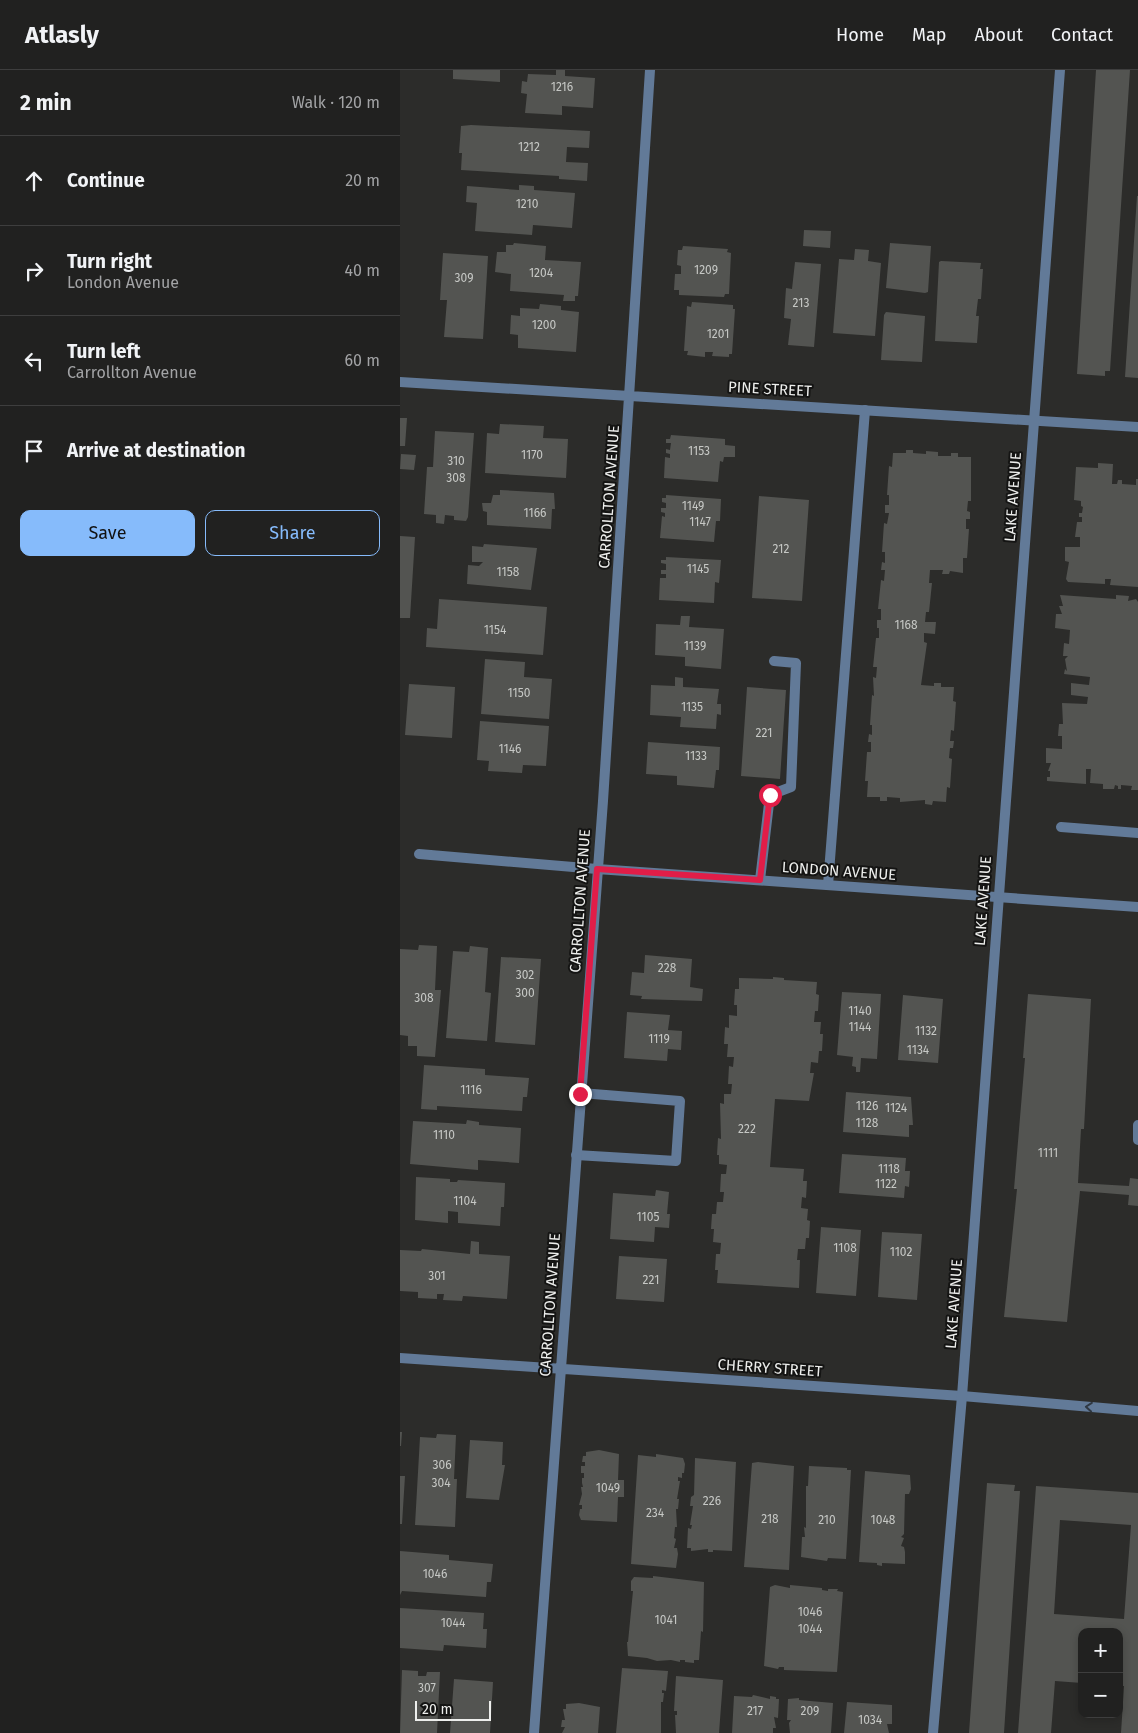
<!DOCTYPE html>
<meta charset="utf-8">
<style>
:root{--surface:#212120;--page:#2d2e2d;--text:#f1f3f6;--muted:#a2a3a5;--line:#3e3e3e;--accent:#86bbfb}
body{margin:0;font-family:"Fira Sans",sans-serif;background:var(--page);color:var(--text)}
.controls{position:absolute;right:15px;bottom:15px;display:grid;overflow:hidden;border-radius:10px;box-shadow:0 2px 8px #0003}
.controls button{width:45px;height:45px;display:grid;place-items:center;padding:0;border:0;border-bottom:1px solid var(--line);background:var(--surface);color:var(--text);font:25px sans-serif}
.scale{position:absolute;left:15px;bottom:12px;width:76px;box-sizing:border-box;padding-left:5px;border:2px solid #edeeec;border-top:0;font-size:14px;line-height:18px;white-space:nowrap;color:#edeeec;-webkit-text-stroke:4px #141413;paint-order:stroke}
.stop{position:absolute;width:15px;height:15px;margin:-11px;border:4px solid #e11d48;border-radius:50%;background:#fff}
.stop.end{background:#e11d48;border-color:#fff;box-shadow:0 1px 5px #0008}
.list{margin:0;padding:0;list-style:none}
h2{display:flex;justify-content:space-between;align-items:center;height:65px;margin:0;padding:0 20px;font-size:21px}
h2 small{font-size:16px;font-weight:400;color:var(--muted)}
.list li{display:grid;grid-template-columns:32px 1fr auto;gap:15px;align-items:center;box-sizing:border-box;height:90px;padding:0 20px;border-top:1px solid var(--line)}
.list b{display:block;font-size:19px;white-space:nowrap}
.list p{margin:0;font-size:16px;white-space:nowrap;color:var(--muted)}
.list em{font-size:16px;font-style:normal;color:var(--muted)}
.actions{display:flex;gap:10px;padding:15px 20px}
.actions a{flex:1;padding:11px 0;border:1px solid var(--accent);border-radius:10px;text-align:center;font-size:18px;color:var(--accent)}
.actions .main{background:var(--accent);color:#111}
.icon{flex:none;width:28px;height:28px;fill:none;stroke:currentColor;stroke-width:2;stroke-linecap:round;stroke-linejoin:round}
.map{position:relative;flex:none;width:738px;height:1663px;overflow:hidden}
header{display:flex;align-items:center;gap:30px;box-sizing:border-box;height:70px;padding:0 25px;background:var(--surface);border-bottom:1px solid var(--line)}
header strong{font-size:24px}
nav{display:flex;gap:28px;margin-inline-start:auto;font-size:18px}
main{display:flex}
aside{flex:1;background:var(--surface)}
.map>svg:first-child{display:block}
.building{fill:#535451;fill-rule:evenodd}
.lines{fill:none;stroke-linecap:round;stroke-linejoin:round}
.service{stroke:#627a98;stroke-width:10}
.minor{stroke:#627a98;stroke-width:10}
.tertiary{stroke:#627a98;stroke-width:10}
.oneway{stroke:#2f3842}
.route{stroke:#e11d48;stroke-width:6}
.labels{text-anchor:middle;stroke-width:4;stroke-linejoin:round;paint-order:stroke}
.number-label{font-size:12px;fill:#c6c8c5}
.street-label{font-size:15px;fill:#edeeec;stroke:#141413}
</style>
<header>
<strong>Atlasly</strong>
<nav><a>Home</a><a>Map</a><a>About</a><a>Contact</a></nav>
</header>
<main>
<aside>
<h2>2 min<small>Walk · 120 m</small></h2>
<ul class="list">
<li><svg class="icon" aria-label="ahead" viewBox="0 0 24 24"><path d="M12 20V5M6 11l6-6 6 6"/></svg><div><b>Continue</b></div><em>20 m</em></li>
<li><svg class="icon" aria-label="right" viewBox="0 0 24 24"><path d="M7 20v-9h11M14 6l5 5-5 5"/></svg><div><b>Turn right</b><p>London Avenue</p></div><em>40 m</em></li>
<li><svg class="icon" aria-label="left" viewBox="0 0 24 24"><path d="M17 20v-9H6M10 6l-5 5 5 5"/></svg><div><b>Turn left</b><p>Carrollton Avenue</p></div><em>60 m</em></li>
<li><svg class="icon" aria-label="arrive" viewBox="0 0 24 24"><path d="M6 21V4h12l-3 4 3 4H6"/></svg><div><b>Arrive at destination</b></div></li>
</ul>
<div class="actions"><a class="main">Save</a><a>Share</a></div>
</aside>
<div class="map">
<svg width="738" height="1663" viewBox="0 0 738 1663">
<rect width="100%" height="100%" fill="#2c2c2a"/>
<path class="building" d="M53,0H100V12L53,9Z
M156,0H165V6L195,8L193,38L162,36V45L125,43L127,24L121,23L122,11L127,12L128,4L156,5Z
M696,0H730L710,301H705V306L677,304Z
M71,55L190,61L189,78L167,77L166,92L188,93L187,111L159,109V106L61,100L62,83H59L61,56Z
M119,115L134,116V120L175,123L172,158L133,155L132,165L75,161L77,133L66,132L67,116L119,120Z
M737,126H738V308L725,307Z
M404,160L431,161L430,178L403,176Z
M114,173L146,176L145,190L181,192L178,226H175V231H163L164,225L110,221L111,204L95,202L97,182H106V175H113Z
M490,173L531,176L528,222L525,223L486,218Z
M283,176L328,179L327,182L331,183L329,224H325L324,227L279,225V220H274L275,204H281V196L277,195L278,180H282Z
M455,179L469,180L468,191L481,193L475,266L433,263L439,189L454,190Z
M43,183L88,186L83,269L44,267L47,230H40Z
M541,191L581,193L580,199H583L581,229H578L576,246H579L577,273L535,271L539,192Z
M395,192L421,194L414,277L388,275L391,249L384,248L386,218L392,219Z
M292,232L333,235V239H335L332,284H329V287L312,286L313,282H305V287L287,285L288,281H284L287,236L291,237Z
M140,234L161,236V240L179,242L176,282L118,278V265L110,264L111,245L120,246V238L139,239Z
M486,242L525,246L522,292L481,290L484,245Z
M0,348H7L5,376H0Z
M100,354L144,356L143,368L168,369L166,408L85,403L87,363L99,364Z
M35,361L74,363L68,447L66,451L54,450V446L45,445L44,454L36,453V445L24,444L27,397H33Z
M271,365L325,369V375L335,376V387H324L323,392L320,391L318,412L264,408L265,387L270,388V384L266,383V379L270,380L271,373H266V369H270Z
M506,380H513V383L526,384V381L538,382V386H551V383H558V387H571V431H568L567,441L570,442V449H566V459H569L567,488H563V503L550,501L549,504H542L543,500H530L529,513H532L529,542H526L525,552H536L535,564L524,563V572L527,573L521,615L534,616V613H541V617H554L553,631L556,632L554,661L551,660L550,671H554L553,678H550L549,688L552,689L550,718L547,717L546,732L533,731L532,735L525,734V730L500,732V728L487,727V731H480V727H467L468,711H465L467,682H471V672H468L469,664L472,665V655H470L472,625L474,626L473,607L476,608L477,597H473L476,568H479V558H477V550H481V539H478L481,510L484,511L485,500H481L482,492L485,493V482H482L484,453L487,454L489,443H485V435H489V425H487L489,396L492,397L493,383H506Z
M1,384L16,385L14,400L0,399Z
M698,393L713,394L712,414H717L718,410H722V414L736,415V409H738V517L710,515L711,509H705V514L668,512L666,509L669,492L665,491V477H680V467H675L677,452H682V447H679V443H682L683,437L681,436V431L674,430L676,397L698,398Z
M100,420L154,423L155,439H152L151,459L87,455V442L83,441L82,433H91L93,425H100Z
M266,425L321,429L320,451H316L314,472L260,468L262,446L265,447V443L261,442V438H266V433L262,432V428H266Z
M359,426L409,430L402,531L352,528Z
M0,466L15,467L10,548H0Z
M84,474L137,478L131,520L67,514L68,495L79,496L83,492H72V476L83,477Z
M266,487L321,490L319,513L315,512L314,533L259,530L260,508H266V504H261V500H266V494L261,493V490H266Z
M660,525L716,529V525L729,526L728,531L736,529L738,532V720H731L732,716L721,715V719H718V716L715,715L714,719H703V714L690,713L691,699H686V714L647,711V707H650V701H648L651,693H646V678L662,679V666H658L659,654H663L662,633L687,634L688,627L671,625V613L689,615L690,607L664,604L665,599L667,601L665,589L668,586H663L664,573L669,574L670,560L655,558L656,544H662L659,536H663Z
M39,529L147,537L143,585L26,577L27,558L37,559Z
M281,546H290L289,557L324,559L321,599L285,596V587L255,585L256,554L280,555Z
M85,589L125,592L124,607L152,609L149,649L81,644Z
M275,607L283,608V617L319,619L317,634H321V645L317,644L316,659L280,657L281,647L250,645L251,615L275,616Z
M9,614L55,617L52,668L5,665Z
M347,617L386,620L380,709L341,706Z
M80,651L149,656L146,696L123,695L122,703L88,701L89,691L77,690Z
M248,672L320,677L319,700H316L314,718L277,715V706L246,704Z
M19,875L37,876L35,920H41L35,987L17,986V976H8V966L0,965V879L18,880Z
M70,876L88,878L85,922L91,923L87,971L46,968L53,881L69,882Z
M245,885L292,889L290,917L303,919L302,931L241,929L242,926L230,925L232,902L244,903Z
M101,887L141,889L135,975L95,972Z
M373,907L384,908V910L417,912L416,924L419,925L418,941H415L414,952H421L420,964H423L422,981H419L418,993L411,992L410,1003H414L409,1031L375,1029L370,1097L404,1099L403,1111H407L406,1128L402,1127L401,1138L408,1139L407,1150L410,1151L409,1168H406L405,1179H398L397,1190H400L399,1218L317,1213L318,1200H315L316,1184H320L321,1173L313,1172L314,1159H311L312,1144H316L317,1132H323L324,1122H320L321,1104H326L327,1095L319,1094V1085H317L318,1068L321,1069L320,1033L324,1034V1024H331L332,1014H328L329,996L333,997L334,987H327L328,974H324L325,957L329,958V945L337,946V935H334L335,919H339V908L373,909Z
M442,922L481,924L477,989L461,988L460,1002H456V997L452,996L453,987L437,985Z
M628,924L691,929L684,1059H681L678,1113L729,1116L730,1108L738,1109V1136L728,1135L729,1125L680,1121L667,1252L604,1247L617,1119H614L625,988H623Z
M503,925L543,929L538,993L498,990Z
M227,942L270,945L268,960L282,961L281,980L268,979L267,991L224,988Z
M24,995L85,999V1005L129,1008L127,1027H123L122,1041L37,1036V1040L21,1039Z
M446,1022L511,1027L513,1055H509V1067L443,1062Z
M67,1050L79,1052V1055L121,1058L119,1093L78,1090V1100L10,1094L13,1051L66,1054Z
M442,1084L506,1088L505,1101H510L509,1117L505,1116L504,1128L439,1123Z
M16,1107L50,1109V1112H57L58,1110L105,1113L104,1137H101L100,1156L58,1153V1142L48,1141V1153L15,1150Z
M256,1120L269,1122L267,1144H270L269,1158L255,1157L254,1172L210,1169L213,1123L255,1126Z
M421,1157L461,1160L456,1226L416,1223Z
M482,1162L522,1164L517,1230L478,1227Z
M71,1171L79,1172V1184L110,1186L107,1229L63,1226L62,1231L43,1230L44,1224H37V1229L18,1228V1222L0,1221V1180L21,1181L22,1179L70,1184Z
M219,1186L267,1189L264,1232L216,1229Z
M0,1362H2L1,1376H0Z
M37,1364L56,1365L54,1409H57L55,1457L15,1455L20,1367L36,1368Z
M70,1370L103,1372L102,1395H105L99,1430L66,1428Z
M199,1380L219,1384L218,1410H224V1427H218L217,1452L181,1450L179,1445L180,1439H182V1435H179L182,1424L181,1417H183L182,1413V1408H184V1403H181V1396H185V1392H182L183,1386H186V1382Z
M256,1384L283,1388L285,1394L284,1403H282V1408L278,1407V1411H280L277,1429H279L278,1439H276L277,1457H275L274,1468L276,1469L274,1478H277L278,1484L276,1498L231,1494L238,1385L256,1387Z
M295,1388L336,1392L332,1481L313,1480V1482H308V1479L291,1481V1478H287L288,1458L291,1459L292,1455H290L293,1436H290L291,1427L294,1425Z
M358,1392L394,1396L389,1500L344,1497L352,1393Z
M409,1396L447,1398V1400H451L446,1489L428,1488L427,1491L401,1487L402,1467H405L404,1457L406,1458V1416H408Z
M465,1401L510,1405L511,1419L509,1424H505L504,1464L501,1467L504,1468L501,1476L504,1477L505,1482V1494L482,1493V1496L477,1495V1493L459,1492Z
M0,1406H5L2,1454H0Z
M587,1413L615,1415L614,1421H620L604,1663H569Z
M636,1416L738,1423V1663H721L724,1616H719V1562H682V1613L655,1611L651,1663H618ZM660,1450L731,1455L724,1549L654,1544Z
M0,1481L49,1485V1490L93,1494L91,1512H87L86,1527L2,1521L0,1525Z
M253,1506L304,1512L303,1562L301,1561L299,1590H294V1593L285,1592V1590H280V1592L271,1590L257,1591L247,1588L228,1586L227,1572H228L233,1521H231V1511L234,1507L253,1508Z
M375,1515L390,1518V1515L422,1518V1520L428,1521V1519H438L437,1521L443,1522L437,1602L384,1600V1597H379L378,1599L364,1596L370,1517Z
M0,1538L84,1543L83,1559H87L86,1578L44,1575L43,1581L0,1578Z
M222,1598L268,1601L266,1621L262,1620V1623H264L263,1632H261V1663H216Z
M2,1600L18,1601V1606H26L27,1602H40L37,1663H0Z
M276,1606L323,1610L319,1663H276L275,1645H277V1641H274Z
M54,1609L93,1612L90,1663H50Z
M353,1625L370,1629V1626L376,1627V1629H379L378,1648L374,1647L376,1658H373V1663H332L334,1626L352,1627Z
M399,1628V1630L433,1633L431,1663H390L389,1653L391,1650H387L388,1629Z
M447,1632L492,1635V1654H487L489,1663H444Z
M179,1633L200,1637L198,1663H162L165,1657H161L162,1650H165L163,1639H166V1634Z"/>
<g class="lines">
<path class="service" d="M661,757L738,763
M360,810L370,725L391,717L396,593L374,591
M428,815L465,340
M738,1055V1070
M176,1085L276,1091L280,1031L181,1023"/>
<path class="minor" d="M0,312L738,357
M19,784L197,799L738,837
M0,1288L562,1326L738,1341
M134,1663L203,731L250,0"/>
<path class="tertiary" d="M533,1663L562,1326L660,0"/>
</g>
<defs><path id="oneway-chevron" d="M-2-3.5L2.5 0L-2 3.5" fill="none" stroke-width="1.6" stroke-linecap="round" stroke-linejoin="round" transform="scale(1.25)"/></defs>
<use class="oneway" href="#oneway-chevron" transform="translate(689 1337) rotate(-175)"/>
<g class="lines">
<path class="route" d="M180,1024L197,799L360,810L370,725"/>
</g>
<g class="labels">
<g class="number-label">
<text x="162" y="21">1216</text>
<text x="129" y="81">1212</text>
<text x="127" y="138">1210</text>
<text x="306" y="204">1209</text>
<text x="141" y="207">1204</text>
<text x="64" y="212">309</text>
<text x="401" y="237">213</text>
<text x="144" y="259">1200</text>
<text x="318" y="268">1201</text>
<text x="299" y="385">1153</text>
<text x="132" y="389">1170</text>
<text x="56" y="395">310</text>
<text x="56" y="412">308</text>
<text x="293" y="440">1149</text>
<text x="135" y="447">1166</text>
<text x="300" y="456">1147</text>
<text x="381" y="483">212</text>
<text x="298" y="503">1145</text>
<text x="108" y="506">1158</text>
<text x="506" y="559">1168</text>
<text x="95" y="564">1154</text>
<text x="295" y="580">1139</text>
<text x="119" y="627">1150</text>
<text x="292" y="641">1135</text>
<text x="364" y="667">221</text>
<text x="110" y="683">1146</text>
<text x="296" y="690">1133</text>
<text x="267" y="902">228</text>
<text x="125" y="909">302</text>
<text x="125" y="927">300</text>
<text x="24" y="932">308</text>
<text x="460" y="945">1140</text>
<text x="460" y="961">1144</text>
<text x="526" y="965">1132</text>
<text x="259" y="973">1119</text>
<text x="518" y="984">1134</text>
<text x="71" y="1024">1116</text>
<text x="467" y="1040">1126</text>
<text x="496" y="1042">1124</text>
<text x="467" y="1057">1128</text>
<text x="347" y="1063">222</text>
<text x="44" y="1069">1110</text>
<text x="648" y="1087">1111</text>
<text x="489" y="1103">1118</text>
<text x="486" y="1118">1122</text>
<text x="65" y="1135">1104</text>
<text x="248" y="1151">1105</text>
<text x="445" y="1182">1108</text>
<text x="501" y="1186">1102</text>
<text x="37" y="1210">301</text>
<text x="251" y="1214">221</text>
<text x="42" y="1399">306</text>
<text x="41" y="1417">304</text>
<text x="208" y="1422">1049</text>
<text x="312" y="1435">226</text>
<text x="255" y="1447">234</text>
<text x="370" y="1453">218</text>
<text x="427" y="1454">210</text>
<text x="483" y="1454">1048</text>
<text x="35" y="1508">1046</text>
<text x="410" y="1546">1046</text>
<text x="266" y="1554">1041</text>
<text x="53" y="1557">1044</text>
<text x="410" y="1563">1044</text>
<text x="27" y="1622">307</text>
<text x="355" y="1645">217</text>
<text x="410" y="1645">209</text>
<text x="470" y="1654">1034</text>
</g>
<g class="street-label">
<text transform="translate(370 319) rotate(3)" y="5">PINE STREET</text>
<text transform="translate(209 427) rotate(-86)" y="5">CARROLLTON AVENUE</text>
<text transform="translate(613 427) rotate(-86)" y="5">LAKE AVENUE</text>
<text transform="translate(439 801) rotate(4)" y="5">LONDON AVENUE</text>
<text transform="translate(180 831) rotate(-86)" y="5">CARROLLTON AVENUE</text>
<text transform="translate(583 831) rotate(-86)" y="5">LAKE AVENUE</text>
<text transform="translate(554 1234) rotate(-86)" y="5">LAKE AVENUE</text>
<text transform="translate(150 1235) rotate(-86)" y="5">CARROLLTON AVENUE</text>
<text transform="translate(370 1298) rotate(4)" y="5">CHERRY STREET</text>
</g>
</g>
</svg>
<div class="controls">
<button>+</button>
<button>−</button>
</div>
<div class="scale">20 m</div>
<div class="stop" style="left:370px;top:725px"></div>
<div class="stop end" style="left:180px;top:1024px"></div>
</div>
</main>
